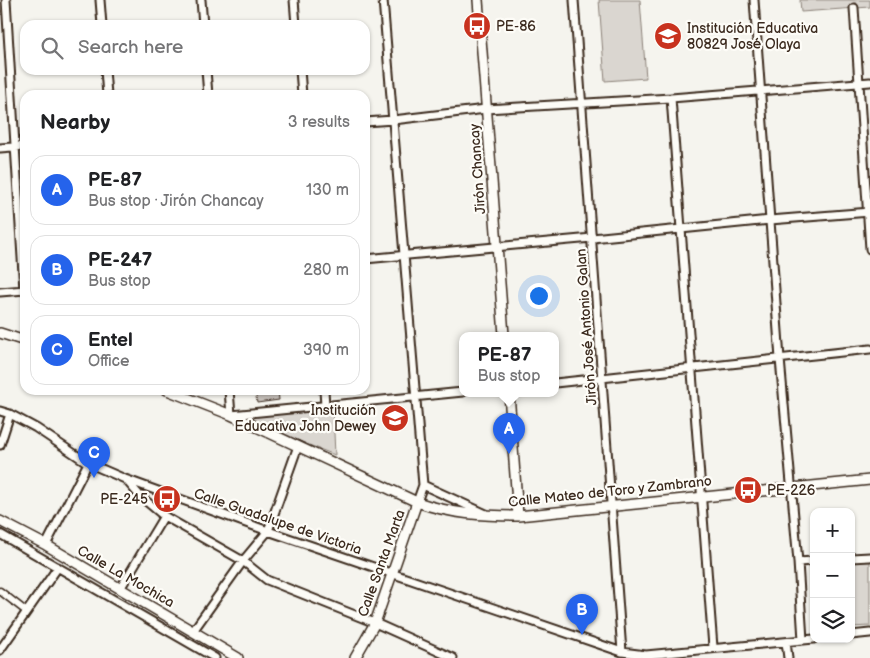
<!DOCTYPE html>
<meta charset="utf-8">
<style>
:root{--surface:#fff;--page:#f2f2f2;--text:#202124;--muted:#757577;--line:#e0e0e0;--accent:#2563eb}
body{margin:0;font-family:"Balsamiq Sans",sans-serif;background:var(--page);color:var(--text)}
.controls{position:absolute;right:15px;bottom:15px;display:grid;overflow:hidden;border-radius:10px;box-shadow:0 1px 4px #0004}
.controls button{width:45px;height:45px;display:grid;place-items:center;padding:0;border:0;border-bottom:1px solid var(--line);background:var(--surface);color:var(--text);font:25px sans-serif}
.you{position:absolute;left:538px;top:295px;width:18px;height:18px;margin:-12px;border:4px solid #fff;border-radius:50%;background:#1a73e8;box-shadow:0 0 0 8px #1a73e833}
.badge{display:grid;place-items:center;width:32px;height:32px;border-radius:50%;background:var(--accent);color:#fff;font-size:16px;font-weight:700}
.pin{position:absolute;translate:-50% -41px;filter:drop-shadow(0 1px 2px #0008)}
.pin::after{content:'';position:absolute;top:26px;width:18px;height:15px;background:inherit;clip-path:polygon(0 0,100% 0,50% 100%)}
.popup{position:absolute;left:459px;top:332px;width:100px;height:65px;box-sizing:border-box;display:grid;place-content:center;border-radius:10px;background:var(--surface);filter:drop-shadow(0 1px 4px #0005);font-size:16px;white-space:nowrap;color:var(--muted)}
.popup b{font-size:19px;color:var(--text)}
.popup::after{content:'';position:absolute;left:50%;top:100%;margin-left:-10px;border:10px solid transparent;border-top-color:var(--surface)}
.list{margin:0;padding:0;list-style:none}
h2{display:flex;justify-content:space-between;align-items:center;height:65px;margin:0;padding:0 20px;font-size:21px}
h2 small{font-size:16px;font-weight:400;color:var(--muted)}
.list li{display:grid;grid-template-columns:32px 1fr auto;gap:15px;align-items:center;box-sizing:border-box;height:70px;margin:0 10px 10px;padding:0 10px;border:1px solid var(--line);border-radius:15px}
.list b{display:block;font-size:19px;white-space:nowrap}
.list p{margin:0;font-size:16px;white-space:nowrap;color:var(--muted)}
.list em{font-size:16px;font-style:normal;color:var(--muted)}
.icon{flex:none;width:28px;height:28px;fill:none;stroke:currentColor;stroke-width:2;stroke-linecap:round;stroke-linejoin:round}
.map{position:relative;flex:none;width:870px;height:658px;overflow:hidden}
.search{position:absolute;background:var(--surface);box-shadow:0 1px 4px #0004;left:20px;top:20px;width:350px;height:55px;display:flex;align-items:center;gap:12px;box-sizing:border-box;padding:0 18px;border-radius:15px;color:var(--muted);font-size:19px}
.panel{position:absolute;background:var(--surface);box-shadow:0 1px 4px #0004;left:20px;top:90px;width:350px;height:305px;border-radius:15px}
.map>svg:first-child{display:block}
.green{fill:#dad6d0;stroke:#8a8077}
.building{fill:#c7c1bb;stroke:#3b2a1e}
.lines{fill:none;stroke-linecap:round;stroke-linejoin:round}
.pedestrian-casing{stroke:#3b2a1e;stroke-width:9}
.minor-casing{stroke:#3b2a1e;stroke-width:11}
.tertiary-casing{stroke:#3b2a1e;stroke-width:12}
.pedestrian{stroke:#fdfcf7;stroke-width:5.5}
.minor{stroke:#fdfcf7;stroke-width:7}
.tertiary{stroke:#fdfcf7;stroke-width:9}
.labels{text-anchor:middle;stroke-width:4.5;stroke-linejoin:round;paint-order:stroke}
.poi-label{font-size:14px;fill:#3b2a1e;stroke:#fdfcf7;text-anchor:start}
.street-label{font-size:14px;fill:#3b2a1e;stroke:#fdfcf7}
</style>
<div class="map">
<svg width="870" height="658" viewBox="0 0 870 658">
<rect width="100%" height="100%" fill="#f5f4ee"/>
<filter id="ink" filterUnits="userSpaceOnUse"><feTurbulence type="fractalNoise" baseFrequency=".02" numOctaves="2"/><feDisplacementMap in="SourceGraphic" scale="10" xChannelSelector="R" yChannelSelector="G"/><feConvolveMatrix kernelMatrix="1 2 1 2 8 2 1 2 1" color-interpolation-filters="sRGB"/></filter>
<g filter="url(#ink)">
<path class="green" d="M599,0H640L646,78L605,81Z
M800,0H870V7L801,12Z
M331,409L333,411L335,455L231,415L296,412Z
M870,561V626L851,627V562Z"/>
<path class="building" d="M255,390H278L279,400L257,403Z"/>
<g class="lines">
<g class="pedestrian-casing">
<path id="pedestrian" d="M0,591L27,612"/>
</g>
<g class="minor-casing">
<path id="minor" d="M6,0L24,290
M100,0L102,25
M201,0L203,25
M294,0L296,25
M383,0L423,485L417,502
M574,0L622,652
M754,0L780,359L798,562L803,640
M854,8L870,249
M105,70L107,95
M206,70L208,95
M300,70L302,95
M671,98L713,647
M365,122L393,120L486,109L671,98L870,82
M0,148L25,146
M365,259L592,238L770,220L870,212
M0,292L25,290
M555,383L870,349
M229,390L231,415L463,392
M324,390L325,406
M0,411L10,414L36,428L88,463L125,479L268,531L622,652L646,655L814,639
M0,445L10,414
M127,481L140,496L164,516L243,561L267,580L375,623L453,658
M423,485L486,514
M0,534L215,658
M46,545L88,463
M851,558L870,557
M798,562L814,561
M120,589L164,516
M193,631L243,561L268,531L298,446
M851,635L870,633
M786,642L788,658
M0,650L58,567"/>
</g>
<g class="tertiary-casing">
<path id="tertiary" d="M478,0L504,335
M0,333L25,341
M167,390L231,415L417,502C451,514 483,516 518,516L870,480
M509,393L518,516
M0,521L46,545L238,658
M355,658L375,623L417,502"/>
</g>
<use href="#pedestrian" class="pedestrian"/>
<use href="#minor" class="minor"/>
<use href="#tertiary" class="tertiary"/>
</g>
</g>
<defs>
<g id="bus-disc" transform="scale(1.4375)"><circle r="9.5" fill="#c8321e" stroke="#fdfcf7"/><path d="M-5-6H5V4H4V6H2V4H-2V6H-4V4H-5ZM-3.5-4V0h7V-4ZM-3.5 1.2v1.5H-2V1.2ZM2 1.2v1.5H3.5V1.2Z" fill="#fff"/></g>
<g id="school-disc" transform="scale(1.4375)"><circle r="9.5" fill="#c8321e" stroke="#fdfcf7"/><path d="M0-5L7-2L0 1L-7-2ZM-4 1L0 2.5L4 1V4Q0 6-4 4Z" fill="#fff"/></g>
</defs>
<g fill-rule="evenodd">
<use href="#bus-disc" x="477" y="26"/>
<use href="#school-disc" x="668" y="36"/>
<use href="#school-disc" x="395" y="418"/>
<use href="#bus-disc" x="748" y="490"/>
<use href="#bus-disc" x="167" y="499"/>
</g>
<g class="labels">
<g class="poi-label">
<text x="496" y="31">PE-86</text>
<text x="687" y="33">Institución Educativa<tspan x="687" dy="16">80829 José Olaya</tspan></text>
<text x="376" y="415" text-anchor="end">Institución<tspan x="376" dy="16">Educativa John Dewey</tspan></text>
<text x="767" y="495">PE-226</text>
<text x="148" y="504" text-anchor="end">PE-245</text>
</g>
<g class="street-label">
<text transform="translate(477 169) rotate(-94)" y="5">Jirón Chancay</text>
<text transform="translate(586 327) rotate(-94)" y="5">Jirón José Antonio Galan</text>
<text transform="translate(610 491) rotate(-6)" y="5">Calle Mateo de Toro y Zambrano</text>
<text transform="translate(278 521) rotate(19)" y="5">Calle Guadalupe de Victoria</text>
<text transform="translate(381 563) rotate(-70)" y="5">Calle Santa Marta</text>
<text transform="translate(126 576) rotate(30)" y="5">Calle La Mochica</text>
</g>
</g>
</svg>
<div class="controls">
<button>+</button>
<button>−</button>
<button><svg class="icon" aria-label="layers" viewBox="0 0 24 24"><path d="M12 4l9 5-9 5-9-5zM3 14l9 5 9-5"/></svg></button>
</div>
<div class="you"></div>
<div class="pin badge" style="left:509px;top:454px">A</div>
<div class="popup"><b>PE-87</b>Bus stop</div>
<div class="pin badge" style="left:582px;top:635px">B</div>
<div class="pin badge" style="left:94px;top:478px">C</div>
<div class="search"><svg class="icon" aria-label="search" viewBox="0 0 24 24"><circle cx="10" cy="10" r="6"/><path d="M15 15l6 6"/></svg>Search here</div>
<section class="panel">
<h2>Nearby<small>3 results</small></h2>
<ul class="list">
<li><span class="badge">A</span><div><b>PE-87</b><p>Bus stop · Jirón Chancay</p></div><em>130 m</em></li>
<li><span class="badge">B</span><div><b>PE-247</b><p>Bus stop</p></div><em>280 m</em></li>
<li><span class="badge">C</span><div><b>Entel</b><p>Office</p></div><em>390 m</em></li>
</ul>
</section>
</div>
